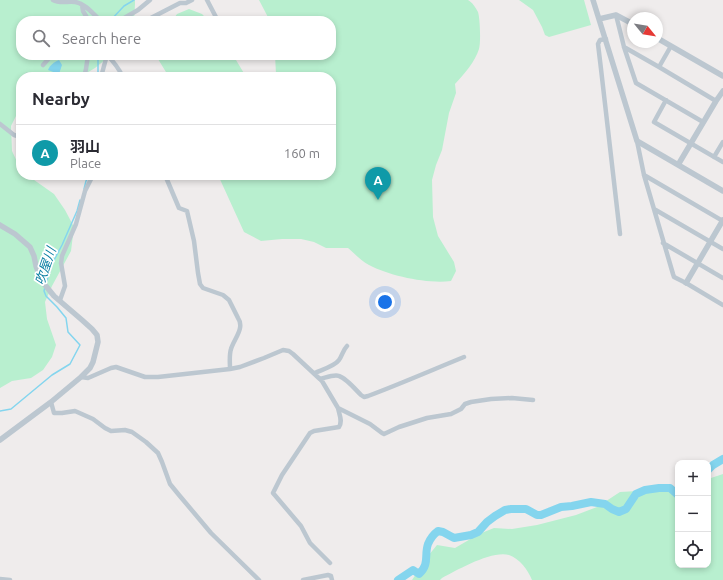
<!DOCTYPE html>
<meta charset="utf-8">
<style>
:root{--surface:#fff;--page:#f7f7f7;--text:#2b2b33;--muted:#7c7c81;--line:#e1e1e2;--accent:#1369e2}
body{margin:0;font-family:Ubuntu,"Noto Sans JP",sans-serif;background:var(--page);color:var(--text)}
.controls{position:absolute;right:12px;bottom:12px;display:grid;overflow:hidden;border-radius:8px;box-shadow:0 2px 6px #0003}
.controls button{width:36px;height:36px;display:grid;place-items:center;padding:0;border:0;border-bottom:1px solid var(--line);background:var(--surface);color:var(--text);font:20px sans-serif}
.compass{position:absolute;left:627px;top:12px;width:36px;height:36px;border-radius:50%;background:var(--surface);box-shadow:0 2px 6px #0003;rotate:120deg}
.you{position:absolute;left:385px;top:302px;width:14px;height:14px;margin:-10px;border:3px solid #fff;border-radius:50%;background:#1a73e8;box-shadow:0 0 0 6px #1a73e833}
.badge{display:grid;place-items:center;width:26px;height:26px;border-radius:50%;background:var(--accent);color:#fff;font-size:13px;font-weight:700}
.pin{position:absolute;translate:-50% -33px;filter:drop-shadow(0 1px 2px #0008)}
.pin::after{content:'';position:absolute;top:21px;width:14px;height:12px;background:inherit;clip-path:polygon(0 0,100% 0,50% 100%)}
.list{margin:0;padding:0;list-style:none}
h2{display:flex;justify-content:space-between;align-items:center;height:52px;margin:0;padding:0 16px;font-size:17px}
h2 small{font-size:13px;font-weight:400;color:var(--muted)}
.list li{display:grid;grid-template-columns:26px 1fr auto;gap:12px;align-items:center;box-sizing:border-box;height:56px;padding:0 16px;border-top:1px solid var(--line)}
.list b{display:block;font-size:15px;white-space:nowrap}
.list p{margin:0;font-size:13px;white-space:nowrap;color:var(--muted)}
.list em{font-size:13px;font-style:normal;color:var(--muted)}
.icon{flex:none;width:22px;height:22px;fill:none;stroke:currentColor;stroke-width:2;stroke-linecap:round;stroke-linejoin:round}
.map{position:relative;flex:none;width:723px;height:580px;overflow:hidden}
.search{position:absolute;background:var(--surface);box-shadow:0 2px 6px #0003;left:16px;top:16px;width:320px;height:44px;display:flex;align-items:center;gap:10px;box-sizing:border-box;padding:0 14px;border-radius:16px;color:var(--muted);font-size:15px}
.panel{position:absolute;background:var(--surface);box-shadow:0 2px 6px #0003;left:16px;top:72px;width:320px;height:108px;border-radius:16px}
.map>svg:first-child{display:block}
.green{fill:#b8efcf}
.water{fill:#84d5ee}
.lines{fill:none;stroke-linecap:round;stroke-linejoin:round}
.stream{stroke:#84d5ee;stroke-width:1.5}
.river{stroke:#84d5ee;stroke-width:8}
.minor{stroke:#bcc7d0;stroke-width:4.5}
.tertiary{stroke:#bcc7d0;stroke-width:5.5}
.labels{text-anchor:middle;stroke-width:3.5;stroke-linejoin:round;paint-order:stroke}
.water-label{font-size:13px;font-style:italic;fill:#087ea2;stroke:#fff}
</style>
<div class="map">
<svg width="723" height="580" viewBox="0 0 723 580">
<rect width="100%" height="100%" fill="#efecec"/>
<path class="green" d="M0,0H135V4L134,21H21V55H111L95,68L80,77H21V106L11,126L12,151L21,170V175H27L54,194L65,210L74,227L71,251L52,286L45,302L47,319L56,345L52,357L43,370L31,378L12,381L0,388Z
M259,0H468C472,2 476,8 478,12C480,18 481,42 479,49C475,62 464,74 455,84L456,93L449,113L442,150L436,165L432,180L433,217L438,236L454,262L456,271L451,281C427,284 390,276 369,265C361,261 354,253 348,248H326L314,242L301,239H282L261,241L244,232L218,175H331V77H272L276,74L275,55H331V21H270Z
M519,0H584L591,25L549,37L545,35L542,27L533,10Z
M189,9L202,14L209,21H172L177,14Z
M159,55H233L245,75L249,77H169L158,59Z
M723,474V580H532C528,570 520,559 509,555C492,550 457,570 442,578L440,580H412L428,556L437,545L455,548L479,534L494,528L512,529L537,525L576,515L597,507L620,492L638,491L678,489V565H708V479Z"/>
<path class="water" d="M59,60L62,65L59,74L56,73L48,70C50,65 54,62 59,60Z"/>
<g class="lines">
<path class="stream" d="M110,21L124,6L134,0
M98,77V55
M84,189L86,181L90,175
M46,283L53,262L62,245L77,211L80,200
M0,411L11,409L52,375L70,364L80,345L68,332L66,318L57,307L46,296L44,291L45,287"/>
<path class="river" d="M708,470L713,465L723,459
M398,580L413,570L419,574C430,564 424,555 428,544C430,539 434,534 438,531L443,532L454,538L471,535L478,532L487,522L495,516L505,510L511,509H526L537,515H541L561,507L572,506L591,502L605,504L612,509L619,512L626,509L636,494L645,490L659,488H670L678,495"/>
<path class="minor" d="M53,0C60,4 67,1 75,2C85,3 94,15 101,21
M207,0L218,21
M82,5L83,11L89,21
M616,15L624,47L636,83L703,122
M119,21L138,10L150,0
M145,21L180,3H186L192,0
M606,39L600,40L598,44L601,69L620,234
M624,47L659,67L716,101
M107,55C113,61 119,69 123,77
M43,65L51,56L53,55
M659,67L671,46
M27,75L29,77
M84,77L86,69L88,55
M101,77L107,55
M666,100L654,122L723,162
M0,124L14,135L21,137
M637,141L644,175L673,274L674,277L686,283L723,305
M714,157L723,142
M165,175L179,208L187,211L194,241L198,273L200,284L203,288L223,295L229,300L238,318C245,328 234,339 231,349C229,355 230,363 230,369
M644,175L723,221
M654,209L723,249
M663,243L723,278
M60,300L65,286L61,263L62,256L76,224L85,191L93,175
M315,373C321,370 335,366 339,360C342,356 343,350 347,346
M81,377L88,378L111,368L116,367L145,377H158L230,369L240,367L264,358L283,350L289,351L293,354L322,381L338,408L370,424L382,433L384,434L399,427L427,418L451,414L461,409L465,404L471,402L491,399L512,398L533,400
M320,379C325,378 334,374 339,376C346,378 356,390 361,395L364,397L368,396C400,384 432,370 464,357
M51,402L54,413H62L75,411L93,419L105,428L111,431L125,430L132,432L146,442L158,453L162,462L170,484L179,495L211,533L259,580
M330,563L310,543L301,526L273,493L282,475L310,433L314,431L339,427C343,421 339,414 338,408
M0,579L10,580
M303,580L328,575L331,576L332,580"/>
<path class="tertiary" d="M593,0L637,141L723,191
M599,19L616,15L633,24
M657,38L723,76
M678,165L716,101L723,91
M0,225L15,234L30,247L34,256L36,266L41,280L54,296L82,320L92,329L97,335L98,342L93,362L90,368L81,377L51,402L0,440
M686,283L723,220"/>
</g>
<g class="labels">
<g class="water-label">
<text transform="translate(45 266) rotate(-71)" y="5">吹屋川</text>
</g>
</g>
</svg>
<div class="controls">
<button>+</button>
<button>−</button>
<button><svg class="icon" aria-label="locate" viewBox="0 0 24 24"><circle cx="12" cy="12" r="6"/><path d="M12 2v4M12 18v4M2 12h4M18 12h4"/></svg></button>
</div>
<svg class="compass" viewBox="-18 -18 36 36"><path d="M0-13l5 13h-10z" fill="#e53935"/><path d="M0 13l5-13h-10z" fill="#7c7c81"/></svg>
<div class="you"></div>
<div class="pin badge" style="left:378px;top:200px;background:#0f9aa8">A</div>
<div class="search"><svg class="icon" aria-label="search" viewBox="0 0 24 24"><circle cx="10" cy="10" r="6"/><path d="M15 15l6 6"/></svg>Search here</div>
<section class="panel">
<h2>Nearby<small></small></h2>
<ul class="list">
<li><span class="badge" style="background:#0f9aa8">A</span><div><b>羽山</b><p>Place</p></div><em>160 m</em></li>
</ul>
</section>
</div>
